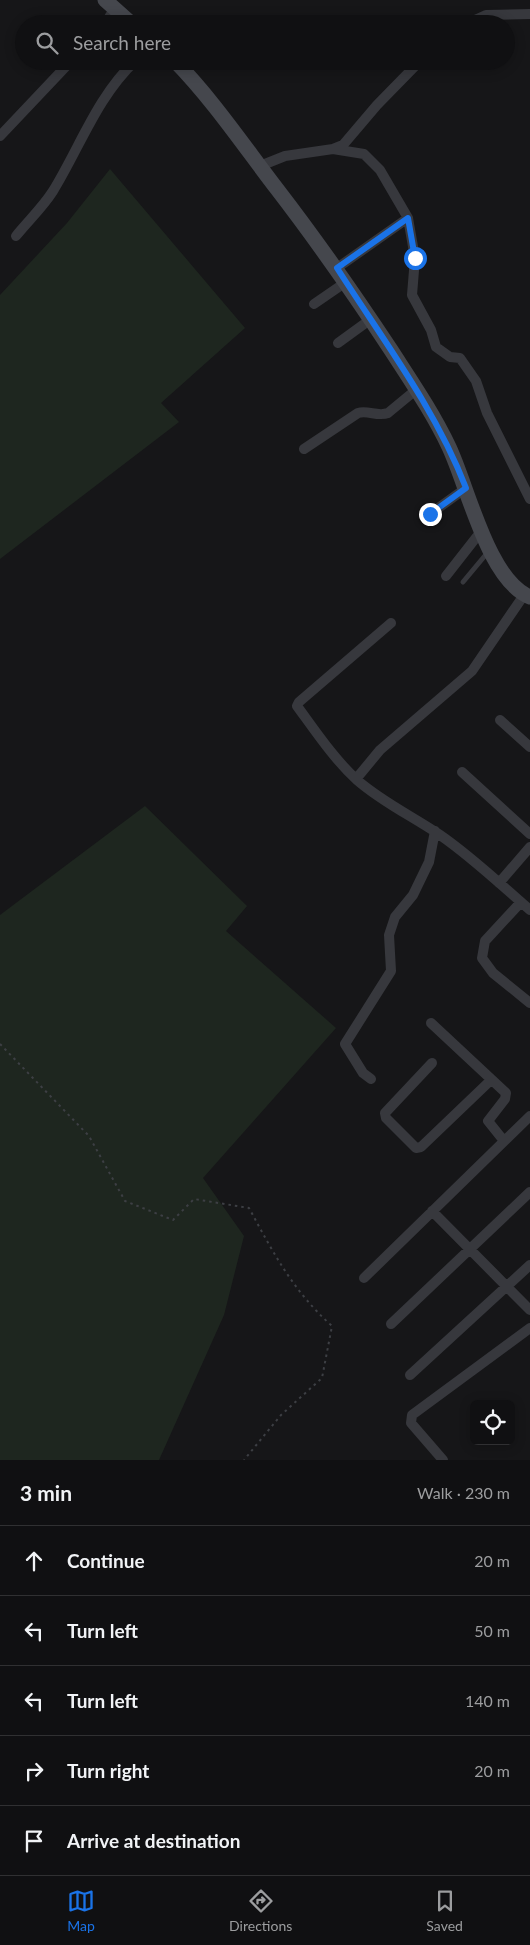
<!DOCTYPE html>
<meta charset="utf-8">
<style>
:root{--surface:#101012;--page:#1e1e20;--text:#f1f3f6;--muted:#9c9d9f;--line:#303032;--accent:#1a73e8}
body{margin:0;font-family:Lato,sans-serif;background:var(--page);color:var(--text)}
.controls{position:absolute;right:15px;bottom:15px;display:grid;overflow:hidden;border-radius:8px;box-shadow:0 2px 12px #0003}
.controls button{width:45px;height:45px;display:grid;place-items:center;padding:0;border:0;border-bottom:1px solid var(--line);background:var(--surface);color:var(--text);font:25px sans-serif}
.stop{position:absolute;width:15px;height:15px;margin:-11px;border:4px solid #1a73e8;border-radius:50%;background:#fff}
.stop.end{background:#1a73e8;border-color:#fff;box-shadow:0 1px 5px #0008}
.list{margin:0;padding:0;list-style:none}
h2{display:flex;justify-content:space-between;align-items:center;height:65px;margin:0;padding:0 20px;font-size:21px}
h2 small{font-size:16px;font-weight:400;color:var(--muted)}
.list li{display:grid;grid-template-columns:32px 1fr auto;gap:15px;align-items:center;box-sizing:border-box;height:70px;padding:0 20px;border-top:1px solid var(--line)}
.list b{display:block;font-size:19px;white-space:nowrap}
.list em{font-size:16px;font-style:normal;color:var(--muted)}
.icon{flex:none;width:28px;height:28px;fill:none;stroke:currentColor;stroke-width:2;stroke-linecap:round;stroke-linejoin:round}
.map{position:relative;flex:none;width:530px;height:1460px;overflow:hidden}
.search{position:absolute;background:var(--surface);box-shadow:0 2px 12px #0003;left:15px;right:15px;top:15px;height:55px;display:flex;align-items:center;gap:12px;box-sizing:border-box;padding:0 18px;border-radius:28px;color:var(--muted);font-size:19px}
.sheet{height:415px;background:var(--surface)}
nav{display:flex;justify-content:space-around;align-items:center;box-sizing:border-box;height:70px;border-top:1px solid var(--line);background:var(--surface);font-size:14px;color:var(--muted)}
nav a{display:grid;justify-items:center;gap:2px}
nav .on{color:var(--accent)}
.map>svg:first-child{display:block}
.grass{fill:#1e261f}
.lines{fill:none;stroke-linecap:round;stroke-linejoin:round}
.path{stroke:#3d3f44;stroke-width:2;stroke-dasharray:2.5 4;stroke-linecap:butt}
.lane{stroke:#37383d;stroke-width:5}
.street{stroke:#37383d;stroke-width:10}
.secondary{stroke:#45474d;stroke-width:15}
.route{stroke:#1a73e8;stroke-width:6}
</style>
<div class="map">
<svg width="530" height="1460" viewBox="0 0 530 1460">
<rect width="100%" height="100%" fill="#161618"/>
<path class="grass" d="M110,169L245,328L161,403L179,422L0,559V295L67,223Z
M145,806L247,906L226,931L336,1028L203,1178L244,1236L224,1315L159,1460H0V915Z"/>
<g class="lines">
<path class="path" d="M0,1044L89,1136L125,1201L173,1220L194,1199L249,1208C274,1254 293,1291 332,1326L322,1378L281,1415L244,1460"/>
<path class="lane" d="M463,582L488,552"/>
<path class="street" d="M105,24L115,8
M466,24L486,15L530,14
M0,136L71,61
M333,149L364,154L380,170L408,218L337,268
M260,166L285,156L333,149L343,145L377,105L420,61
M408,218L415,258L412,295L431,330L436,347L450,357L460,358L476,381L487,413L530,499
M16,236C28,221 43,207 53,191C80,147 97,97 135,61
M314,304L346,282
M338,343L371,319
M304,449L358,413C368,410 378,417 388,413L417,389
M430,514L466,488
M446,576L482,530
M391,623L299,702L297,706C316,732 334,759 357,780C382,802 412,816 440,835C472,857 500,884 530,910
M500,720L530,747
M462,772L530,834
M356,779L380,750L472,671L524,595
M499,883L530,847
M521,902L485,941L482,958L493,973L530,1003
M431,1023L506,1093L505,1099L488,1121L504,1141
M432,1063L385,1113L386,1118L416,1148L421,1147L491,1080
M371,1079L363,1073L345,1044L391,971L389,935L395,917L413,895L429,862L435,831
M432,1211L530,1310
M364,1278L530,1116
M391,1324L530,1192
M410,1375L530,1265
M443,1460L411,1423L412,1415L530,1328"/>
<path class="secondary" d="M105,0L132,24
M175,61C213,100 244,146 277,189C317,241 354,294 391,350C411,381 433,413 449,447C468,487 488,580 530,597"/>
</g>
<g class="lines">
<path class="route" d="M415,258L408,218L337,268C383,340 435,408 466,488L430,514"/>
</g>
</svg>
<div class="controls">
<button><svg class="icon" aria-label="locate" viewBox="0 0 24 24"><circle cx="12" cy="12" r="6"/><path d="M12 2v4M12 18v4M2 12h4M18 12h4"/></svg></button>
</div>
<div class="stop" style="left:415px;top:258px"></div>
<div class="stop end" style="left:430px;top:514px"></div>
<div class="search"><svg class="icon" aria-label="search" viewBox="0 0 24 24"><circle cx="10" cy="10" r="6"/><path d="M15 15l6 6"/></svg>Search here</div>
</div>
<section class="sheet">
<h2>3 min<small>Walk · 230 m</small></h2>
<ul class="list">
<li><svg class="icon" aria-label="ahead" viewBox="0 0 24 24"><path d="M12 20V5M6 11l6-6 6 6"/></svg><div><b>Continue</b></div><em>20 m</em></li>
<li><svg class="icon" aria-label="left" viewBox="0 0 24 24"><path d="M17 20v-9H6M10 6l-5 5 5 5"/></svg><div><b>Turn left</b></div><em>50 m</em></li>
<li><svg class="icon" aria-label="left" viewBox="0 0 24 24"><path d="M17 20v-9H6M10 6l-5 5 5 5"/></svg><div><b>Turn left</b></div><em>140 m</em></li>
<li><svg class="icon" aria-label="right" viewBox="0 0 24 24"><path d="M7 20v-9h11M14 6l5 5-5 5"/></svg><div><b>Turn right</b></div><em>20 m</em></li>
<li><svg class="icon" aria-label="arrive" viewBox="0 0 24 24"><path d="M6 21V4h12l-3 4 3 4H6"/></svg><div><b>Arrive at destination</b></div></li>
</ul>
</section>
<nav>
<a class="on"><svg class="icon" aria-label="map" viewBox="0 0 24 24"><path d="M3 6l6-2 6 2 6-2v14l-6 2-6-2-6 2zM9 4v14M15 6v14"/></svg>Map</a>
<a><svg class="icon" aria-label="directions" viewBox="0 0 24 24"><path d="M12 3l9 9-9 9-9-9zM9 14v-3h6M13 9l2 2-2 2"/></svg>Directions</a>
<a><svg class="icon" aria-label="saved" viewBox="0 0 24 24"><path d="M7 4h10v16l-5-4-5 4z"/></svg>Saved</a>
</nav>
